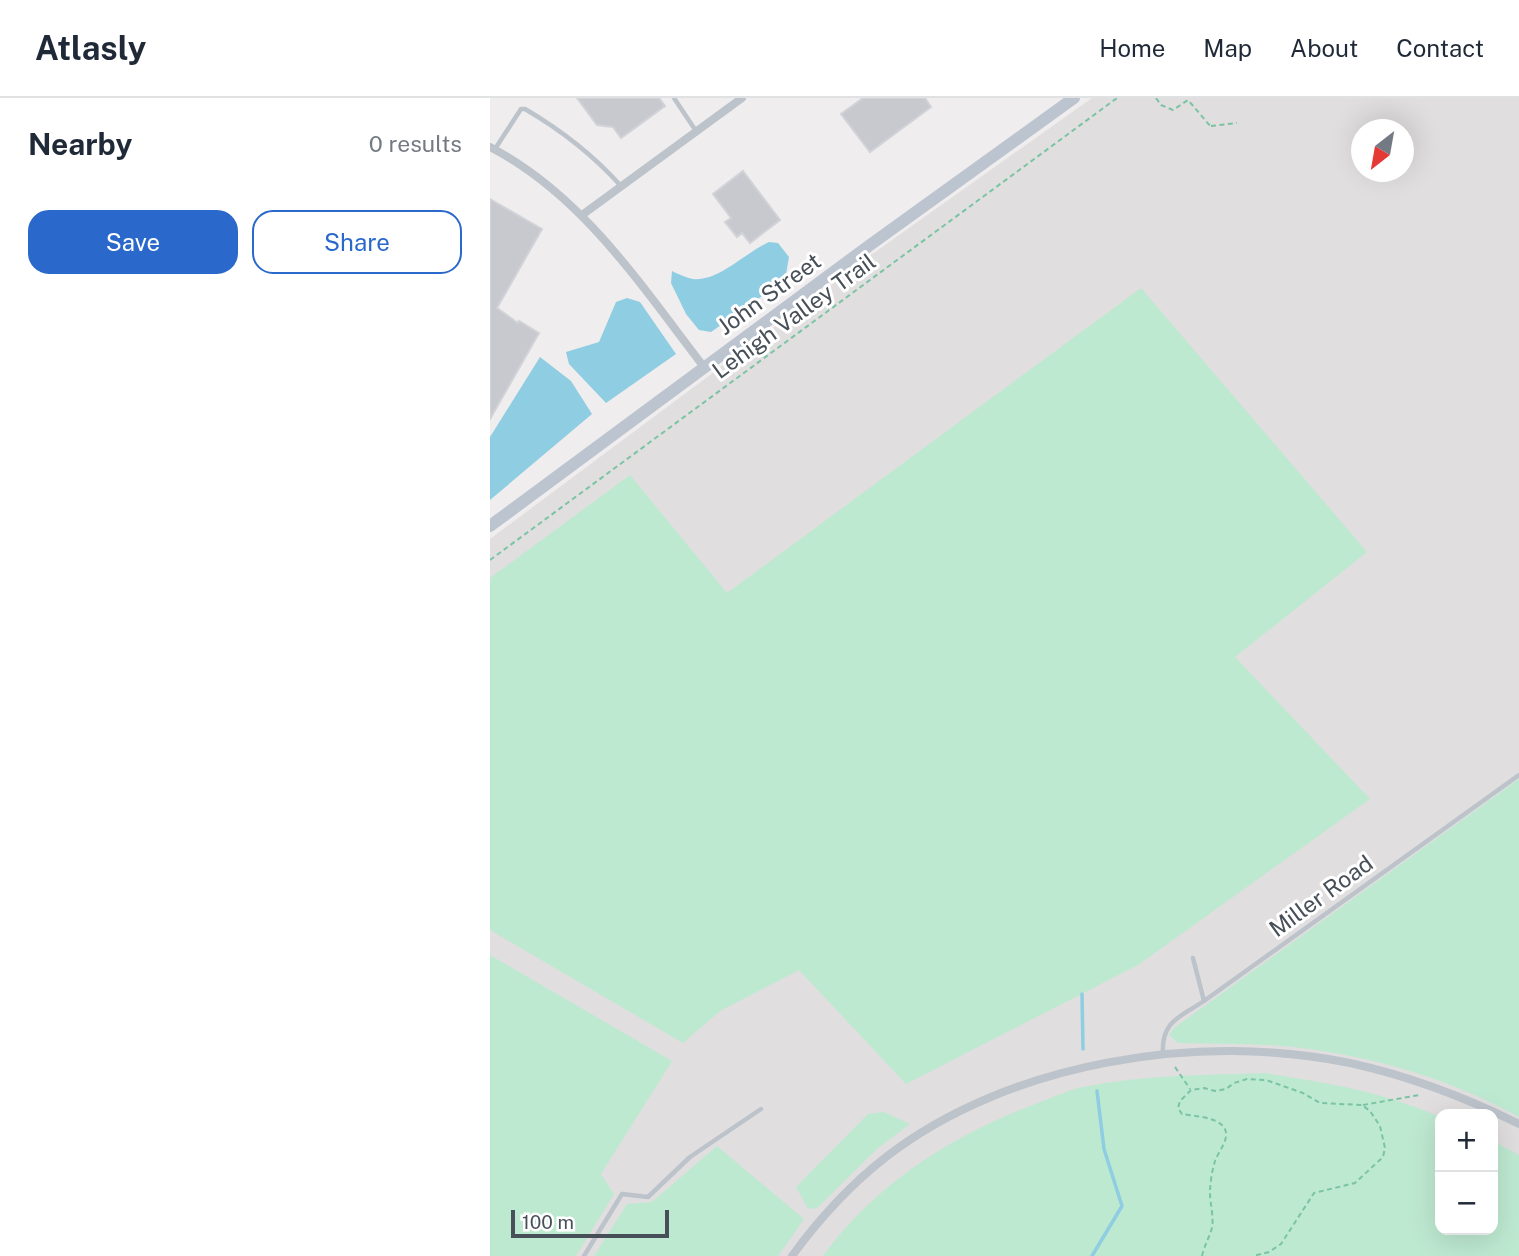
<!DOCTYPE html>
<meta charset="utf-8">
<style>
:root{--surface:#fff;--page:#f2f2f3;--text:#1f2937;--muted:#747a83;--line:#e0e1e3;--accent:#2a69cb}
body{margin:0;font-family:"Public Sans",sans-serif;background:var(--page);color:var(--text)}
.controls{position:absolute;right:21px;bottom:21px;display:grid;overflow:hidden;border-radius:14px;box-shadow:0 7px 28px #0002}
.controls button{width:63px;height:63px;display:grid;place-items:center;padding:0;border:0;border-bottom:2px solid var(--line);background:var(--surface);color:var(--text);font:35px sans-serif}
.compass{position:absolute;left:861px;top:21px;width:63px;height:63px;border-radius:50%;background:var(--surface);box-shadow:0 7px 28px #0002;rotate:211deg}
.scale{position:absolute;left:21px;bottom:18px;width:158px;box-sizing:border-box;padding-left:7px;border:4px solid #474f58;border-top:0;font-size:19px;line-height:24px;white-space:nowrap;color:#474f58;-webkit-text-stroke:5px #fff;paint-order:stroke}
.list{margin:0;padding:0;list-style:none}
h2{display:flex;justify-content:space-between;align-items:center;height:91px;margin:0;padding:0 28px;font-size:30px}
h2 small{font-size:23px;font-weight:400;color:var(--muted)}
.actions{display:flex;gap:14px;padding:21px 28px}
.actions a{flex:1;padding:16px 0;border:2px solid var(--accent);border-radius:21px;text-align:center;font-size:24px;color:var(--accent)}
.actions .main{background:var(--accent);color:#fff}
.map{position:relative;flex:none;width:1029px;height:1158px;overflow:hidden}
header{display:flex;align-items:center;gap:42px;box-sizing:border-box;height:98px;padding:0 35px;background:var(--surface);border-bottom:2px solid var(--line)}
header strong{font-size:33px}
nav{display:flex;gap:38px;margin-inline-start:auto;font-size:24px}
main{display:flex}
aside{flex:1;background:var(--surface)}
.map>svg:first-child{display:block}
.education{fill:#e0dede;fill-rule:evenodd}
.green{fill:#bee9d1}
.water{fill:#8fcde2}
.lines{fill:none;stroke-linecap:round;stroke-linejoin:round}
.stream{stroke:#8fcde2;stroke-width:3.5}
.building{fill:#c7c9cf;stroke:#d1d3d8;stroke-width:2}
.path{stroke:#7ac4a3;stroke-width:2;stroke-dasharray:5 3.5;stroke-linecap:butt}
.lane{stroke:#bcc3ca;stroke-width:4.5}
.street{stroke:#bcc3ca;stroke-width:8}
.secondary{stroke:#bcc4cf;stroke-width:12}
.labels{text-anchor:middle;stroke-width:6;stroke-linejoin:round;paint-order:stroke}
.street-label{font-size:23px;fill:#474f58;stroke:#fff}
</style>
<header>
<strong>Atlasly</strong>
<nav><a>Home</a><a>Map</a><a>About</a><a>Contact</a></nav>
</header>
<main>
<aside>
<h2>Nearby<small>0 results</small></h2>
<ul class="list">
</ul>
<div class="actions"><a class="main">Save</a><a>Share</a></div>
</aside>
<div class="map">
<svg width="1029" height="1158" viewBox="0 0 1029 1158">
<rect width="100%" height="100%" fill="#efeded"/>
<path class="education" d="M602,0H1029V1158H0V441L381,157ZM872,32H914V74H872ZM950,1016H1003V1132H950Z"/>
<path class="green" d="M651,190L877,454L745,559L880,701L648,867L416,986L309,872L230,913L193,945L0,832V480L140,377L237,495Z
M1029,681V1019C966,984 898,963 827,952C781,945 734,946 688,945L679,937L684,930Z
M0,857L182,963L111,1076L124,1096L86,1158H0Z
M774,975C834,984 895,994 950,1019V1132H1003V1043L1029,1057V1158H333C386,1085 464,1036 548,1005C562,1000 578,992 593,989C653,977 714,977 774,975Z
M394,1014L420,1026L388,1050L327,1110L318,1111L306,1089L378,1016Z
M227,1048L314,1121L288,1158H104L137,1106L162,1104Z"/>
<path class="water" d="M279,144L288,145L299,159L295,182L221,234L209,232L196,216L181,185L182,173C188,176 197,180 203,181C228,184 256,154 279,144Z
M137,200L150,204L186,256L116,305L79,266L76,254L109,244L126,204Z
M50,259L81,283L102,316L0,402V339Z"/>
<g class="lines">
<path class="stream" d="M592,896L593,951
M602,1158L632,1108L614,1051L607,993"/>
</g>
<path class="building" d="M87,0H169L175,8L131,40L123,29L107,27Z
M373,0H435L441,9L380,54L351,16Z
M253,73L290,122L260,145L252,135L247,139L235,124L241,120L223,96Z
M0,101L52,131L7,210L28,225L29,223L49,235L0,321Z"/>
<g class="lines">
<path class="path" d="M666,0L671,7L683,12L698,2L722,30
M721,28L747,25
M0,462L627,0
M685,969L700,991
M873,1007L929,997
M712,1158C714,1149 718,1142 721,1133C725,1123 720,1106 720,1095C720,1085 722,1073 725,1063C729,1052 742,1039 733,1028C725,1019 704,1018 692,1016L688,1010L690,1003L701,992L714,990L725,993L736,991L744,985L757,981L776,982L813,995L830,1005L872,1007L880,1013L890,1028L895,1050L893,1059L865,1085L824,1095L791,1146L779,1154L763,1158"/>
<path class="lane" d="M184,0L206,33
M5,51L31,11H35C71,32 103,57 130,87
M703,860L714,903
M673,956C671,923 690,919 714,903L1029,677
M94,1158L132,1096L158,1099L200,1059L271,1011"/>
<path class="street" d="M0,49C93,97 152,189 214,269
M92,117L252,0
M302,1158C329,1121 360,1087 396,1059C520,963 710,934 860,965C919,978 975,999 1029,1026"/>
<path class="secondary" d="M0,428L380,147L584,0"/>
</g>
<g class="labels">
<g class="street-label">
<text transform="translate(279 196) rotate(-36)" y="8">John Street</text>
<text transform="translate(304 218) rotate(-36)" y="8">Lehigh Valley Trail</text>
<text transform="translate(831 798) rotate(-36)" y="8">Miller Road</text>
</g>
</g>
</svg>
<div class="controls">
<button>+</button>
<button>−</button>
</div>
<svg class="compass" viewBox="-18 -18 36 36"><path d="M0-13l5 13h-10z" fill="#e53935"/><path d="M0 13l5-13h-10z" fill="#747a83"/></svg>
<div class="scale">100 m</div>
</div>
</main>
